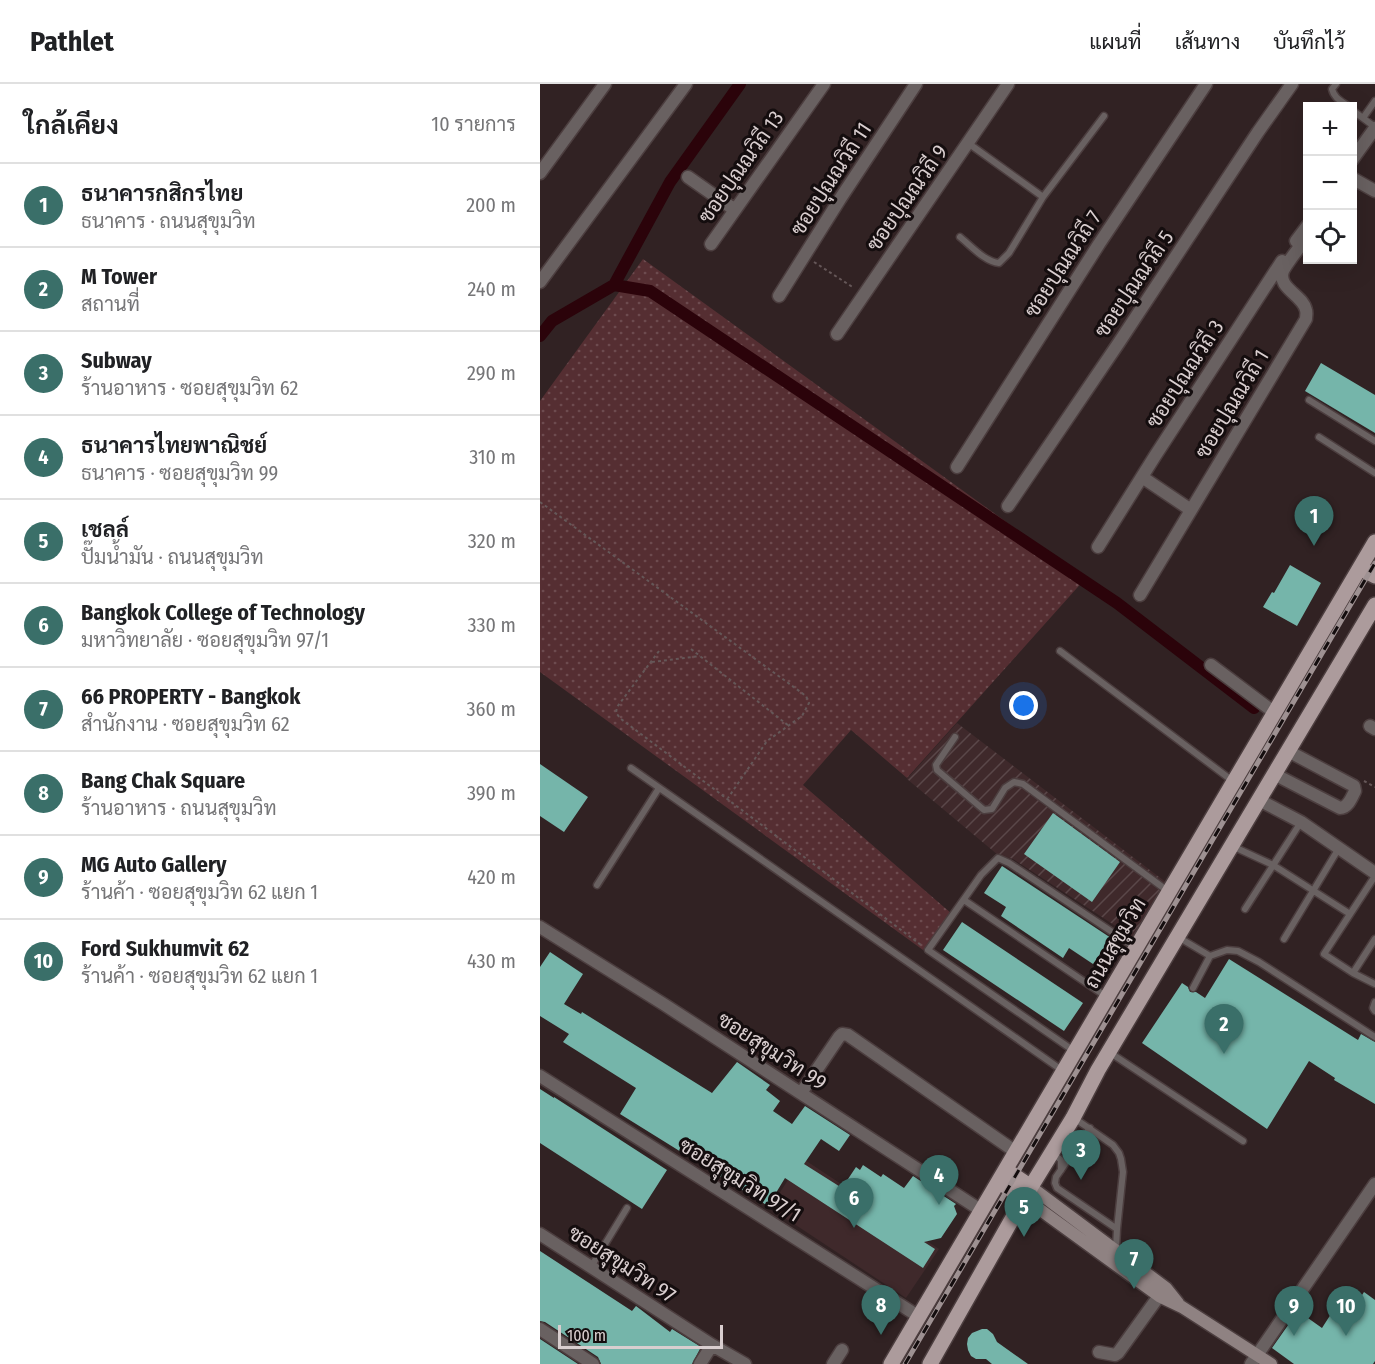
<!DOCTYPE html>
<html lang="th">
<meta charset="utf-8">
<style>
:root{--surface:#fff;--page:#f2f2f2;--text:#202124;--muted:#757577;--line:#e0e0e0;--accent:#3a6f69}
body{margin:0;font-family:"Fira Sans Condensed",Sarabun,sans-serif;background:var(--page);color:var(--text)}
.controls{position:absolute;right:18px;top:18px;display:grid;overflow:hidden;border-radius:0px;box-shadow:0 6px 24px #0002}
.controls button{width:54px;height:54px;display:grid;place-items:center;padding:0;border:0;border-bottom:2px solid var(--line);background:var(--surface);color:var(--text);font:30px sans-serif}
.scale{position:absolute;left:18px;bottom:15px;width:165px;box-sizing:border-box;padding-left:6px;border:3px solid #d9cecf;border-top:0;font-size:16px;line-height:21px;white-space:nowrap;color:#d9cecf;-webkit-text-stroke:4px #140d0e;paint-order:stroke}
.you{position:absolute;left:484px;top:622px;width:21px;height:21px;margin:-15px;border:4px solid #fff;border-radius:50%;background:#1a73e8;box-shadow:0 0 0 9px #1a73e833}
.badge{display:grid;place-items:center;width:39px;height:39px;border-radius:50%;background:var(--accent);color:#fff;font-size:20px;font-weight:700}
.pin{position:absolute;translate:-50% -50px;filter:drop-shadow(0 2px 3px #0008)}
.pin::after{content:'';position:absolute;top:32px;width:21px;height:18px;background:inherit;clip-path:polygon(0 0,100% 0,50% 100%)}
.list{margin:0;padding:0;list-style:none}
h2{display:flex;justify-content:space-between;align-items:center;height:78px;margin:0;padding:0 24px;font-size:26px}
h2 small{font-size:20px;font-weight:400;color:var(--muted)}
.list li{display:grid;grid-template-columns:39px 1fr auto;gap:18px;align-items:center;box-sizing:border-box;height:84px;padding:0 24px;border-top:2px solid var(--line)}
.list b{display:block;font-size:22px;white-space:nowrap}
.list p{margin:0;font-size:20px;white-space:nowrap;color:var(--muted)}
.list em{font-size:20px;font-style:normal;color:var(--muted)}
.icon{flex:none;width:33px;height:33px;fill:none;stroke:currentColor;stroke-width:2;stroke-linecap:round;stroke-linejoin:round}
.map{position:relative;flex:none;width:835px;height:1280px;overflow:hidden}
header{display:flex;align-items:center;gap:36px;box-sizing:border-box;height:84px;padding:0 30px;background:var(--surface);border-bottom:2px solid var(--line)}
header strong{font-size:28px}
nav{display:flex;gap:33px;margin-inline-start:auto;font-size:21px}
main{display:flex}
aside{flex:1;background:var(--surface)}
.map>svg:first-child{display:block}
.built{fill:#3f292b}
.industrial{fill:url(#industrial-furrows)}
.grass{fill:url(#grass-dots)}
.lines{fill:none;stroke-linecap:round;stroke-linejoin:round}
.canal{stroke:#2b030a;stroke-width:12}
.building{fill:#75b5aa}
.lane-casing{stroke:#4c3e3f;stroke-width:9}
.street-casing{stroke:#4c3e3f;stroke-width:15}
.secondary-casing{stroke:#4c3e3f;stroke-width:15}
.primary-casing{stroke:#4c3e3f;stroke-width:18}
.path{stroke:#655758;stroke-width:2;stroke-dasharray:3 3;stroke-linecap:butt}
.lane{stroke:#696161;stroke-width:6}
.street{stroke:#696161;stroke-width:12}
.secondary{stroke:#8f8282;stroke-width:12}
.primary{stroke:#ac9b9c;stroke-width:15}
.rail-casing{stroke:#9e9192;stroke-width:5}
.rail{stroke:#140d0e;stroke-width:3;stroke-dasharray:9;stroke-linecap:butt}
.labels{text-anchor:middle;stroke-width:6;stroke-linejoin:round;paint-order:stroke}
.street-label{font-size:21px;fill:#d9cecf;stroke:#140d0e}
</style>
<header>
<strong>Pathlet</strong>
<nav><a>แผนที่</a><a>เส้นทาง</a><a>บันทึกไว้</a></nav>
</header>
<main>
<aside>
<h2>ใกล้เคียง<small>10 รายการ</small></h2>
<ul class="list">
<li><span class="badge">1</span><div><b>ธนาคารกสิกรไทย</b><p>ธนาคาร · ถนนสุขุมวิท</p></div><em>200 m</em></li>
<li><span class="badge">2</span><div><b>M Tower</b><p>สถานที่</p></div><em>240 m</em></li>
<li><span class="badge">3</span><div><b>Subway</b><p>ร้านอาหาร · ซอยสุขุมวิท 62</p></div><em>290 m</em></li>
<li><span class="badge">4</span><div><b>ธนาคารไทยพาณิชย์</b><p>ธนาคาร · ซอยสุขุมวิท 99</p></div><em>310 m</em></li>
<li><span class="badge">5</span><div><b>เชลล์</b><p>ปั๊มน้ำมัน · ถนนสุขุมวิท</p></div><em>320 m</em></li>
<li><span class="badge">6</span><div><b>Bangkok College of Technology</b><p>มหาวิทยาลัย · ซอยสุขุมวิท 97/1</p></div><em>330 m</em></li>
<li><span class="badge">7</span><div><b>66 PROPERTY - Bangkok</b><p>สำนักงาน · ซอยสุขุมวิท 62</p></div><em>360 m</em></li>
<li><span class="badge">8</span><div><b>Bang Chak Square</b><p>ร้านอาหาร · ถนนสุขุมวิท</p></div><em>390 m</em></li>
<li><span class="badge">9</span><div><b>MG Auto Gallery</b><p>ร้านค้า · ซอยสุขุมวิท 62 แยก 1</p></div><em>420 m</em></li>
<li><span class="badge">10</span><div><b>Ford Sukhumvit 62</b><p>ร้านค้า · ซอยสุขุมวิท 62 แยก 1</p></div><em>430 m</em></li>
</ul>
</aside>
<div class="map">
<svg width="835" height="1280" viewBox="0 0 835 1280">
<defs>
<pattern id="industrial-furrows" width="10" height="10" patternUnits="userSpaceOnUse" patternTransform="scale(1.5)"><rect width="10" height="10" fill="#3f292b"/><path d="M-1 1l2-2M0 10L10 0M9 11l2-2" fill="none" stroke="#5a4749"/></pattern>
<pattern id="grass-dots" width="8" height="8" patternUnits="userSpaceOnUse" patternTransform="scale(1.5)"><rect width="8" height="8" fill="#552e32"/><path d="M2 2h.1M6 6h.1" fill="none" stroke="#6d4b4f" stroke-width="1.8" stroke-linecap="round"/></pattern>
</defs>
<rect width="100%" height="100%" fill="#312223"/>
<path class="built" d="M262,1074L399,1165L366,1214L230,1124Z"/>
<path class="industrial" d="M417,639L627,799L594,854L473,775L458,771L367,695Z"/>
<path class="grass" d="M103,175L545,495L367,694L311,646L263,701L412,830L383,866L0,588V317Z"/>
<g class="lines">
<path class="canal" d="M74,201L110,207L577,519L714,624
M0,252L12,237L74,201L130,98L200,0"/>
</g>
<path class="building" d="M781,279L835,311V349L765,307Z
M750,481L781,499L757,542L723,523L732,508L734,509Z
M0,680L48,713L24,748L0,732Z
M513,729L580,778L552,818L484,770Z
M462,782L571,854L553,880L529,864L523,874L461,832L466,823L444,809Z
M422,838L543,919L524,947L403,866Z
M10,868L43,890L24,920L41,930L42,928L172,1009L197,978L230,1001L226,1006L240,1017L233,1027L252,1040L265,1022L310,1051L299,1067L281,1055L264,1080L302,1104L316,1083L320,1086L323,1081L341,1093L343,1090L364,1104L373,1092L416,1120L414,1122L417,1130L401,1154L384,1158L395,1165L383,1184L245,1094L228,1122L80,1030L96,1004L23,958L29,950L0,932V883Z
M689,875L818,956L821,950L835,958V1020L794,996L795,994L769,977L727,1045L602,959L642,899L648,903L650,908H656L665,914Z
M0,1005L14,1014V1013L127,1086L102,1125L0,1059Z
M0,1167L92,1227L96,1222L130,1248L132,1245L161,1263L152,1280H61L58,1273L5,1238L0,1237Z
M824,1208L835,1216V1277L833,1280H754L732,1264L758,1227L782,1244L798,1219L811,1228Z
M442,1245H447L453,1250L457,1258L488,1280H452L446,1275H436L431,1272L428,1266L427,1260L428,1254L432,1249Z
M0,1255L38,1280H0Z"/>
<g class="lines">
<g class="lane-casing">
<path id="lane" d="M796,0L792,5C794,14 801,17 808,22
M812,26L835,43
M823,34L835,17
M428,59L503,113L564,32
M420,153C430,161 445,178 459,179L469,169L503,113
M769,316L835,357
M779,353L835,389
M520,567L694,698
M415,653L396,681L397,686L444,726L452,725L465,704L474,698L483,700L629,808
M91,684L523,987
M692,762L733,781L810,830
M835,792L784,870L813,889L835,855
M57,801L119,704
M424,816L567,913
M705,825L761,738
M638,853L670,872L687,866L698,867L719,878L835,953
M744,855L799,764
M813,889L835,900
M653,904L670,872
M835,918L833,924L835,927
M534,967L388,866L441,791L458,774L469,779L596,864
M569,968L703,1057
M534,1034L573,1061L579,1069L581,1075L583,1088L577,1145L576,1165
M550,1044L516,1093L515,1099L517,1104L577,1145
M512,1069L521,1076V1086
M51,1183L87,1124"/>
</g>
<g class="street-casing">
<path id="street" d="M812,76L835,44
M0,89L65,0
M148,93L195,126
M812,94L835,107
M756,157L768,141
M171,160L284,0
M0,198L146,0
M239,212L300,115L376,0
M297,250L468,0
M417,383L559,160L666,0
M602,393L651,426
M468,422L578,260L718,48L752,0
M558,463L615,372L742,177
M600,511L766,235C766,232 767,229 766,226C763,211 737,204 743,187C746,180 762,160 768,152
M671,581L735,629
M830,642L835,645
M734,690L800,724C808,724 812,713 815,707L814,702L748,667
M719,716L761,738L835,789
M0,843L125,921L442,1127
M0,992L378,1232
M261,1009L299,953L302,950L308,951L476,1068
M0,1150L172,1261L205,1280
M0,1245L53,1280
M559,1268L575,1271L578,1269L619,1212
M160,1280L172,1261
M293,1280L302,1266
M711,1280L835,1100"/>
</g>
<g class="secondary-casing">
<path id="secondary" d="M491,1103L626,1204L638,1219
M484,1114L619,1212L642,1223L731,1280"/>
</g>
<g class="primary-casing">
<path id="primary" d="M820,484L835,492
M466,1086L491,1103
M459,1098L484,1114
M351,1280L835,458
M390,1280L484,1114L533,1034L558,986L835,521"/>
</g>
<path class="path" d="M274,178L314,204
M0,418L266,612L269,619L262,632L227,657L188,714
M151,565L249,642
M119,567L77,623L76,629L81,635L381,861
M112,578L160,572
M824,697L835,703"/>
<use href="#lane" class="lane"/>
<use href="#street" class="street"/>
<use href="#secondary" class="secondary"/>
<use href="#primary" class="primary"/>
<g class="rail-casing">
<path id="rail" d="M365,1280L835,479"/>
</g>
<use href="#rail" class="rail"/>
</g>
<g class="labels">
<g class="street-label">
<text transform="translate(201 83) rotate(-55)" y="7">ซอยปุณณวิถี 13</text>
<text transform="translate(291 95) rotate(-57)" y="7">ซอยปุณณวิถี 11</text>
<text transform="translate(367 114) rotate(-55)" y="7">ซอยปุณณวิถี 9</text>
<text transform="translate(523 180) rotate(-57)" y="7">ซอยปุณณวิถี 7</text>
<text transform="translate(594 200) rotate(-56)" y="7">ซอยปุณณวิถี 5</text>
<text transform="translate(645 290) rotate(-57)" y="7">ซอยปุณณวิถี 3</text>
<text transform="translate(692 320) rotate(-59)" y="7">ซอยปุณณวิถี 1</text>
<text transform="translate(575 859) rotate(-60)" y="7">ถนนสุขุมวิท</text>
<text transform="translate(232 967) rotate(33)" y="7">ซอยสุขุมวิท 99</text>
<text transform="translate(200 1096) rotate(32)" y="7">ซอยสุขุมวิท 97/1</text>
<text transform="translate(82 1180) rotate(33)" y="7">ซอยสุขุมวิท 97</text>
</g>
</g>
</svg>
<div class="controls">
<button>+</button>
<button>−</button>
<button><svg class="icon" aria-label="locate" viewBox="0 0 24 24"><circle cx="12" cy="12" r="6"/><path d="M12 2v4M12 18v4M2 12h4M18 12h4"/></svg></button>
</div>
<div class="scale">100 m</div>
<div class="you"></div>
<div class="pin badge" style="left:774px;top:462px">1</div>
<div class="pin badge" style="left:684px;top:970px">2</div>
<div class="pin badge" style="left:541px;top:1096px">3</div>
<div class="pin badge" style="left:399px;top:1121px">4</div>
<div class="pin badge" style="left:484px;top:1153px">5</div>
<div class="pin badge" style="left:314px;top:1144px">6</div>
<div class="pin badge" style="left:594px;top:1205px">7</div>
<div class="pin badge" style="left:341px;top:1251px">8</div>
<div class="pin badge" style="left:754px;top:1252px">9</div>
<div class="pin badge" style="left:806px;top:1252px">10</div>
</div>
</main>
